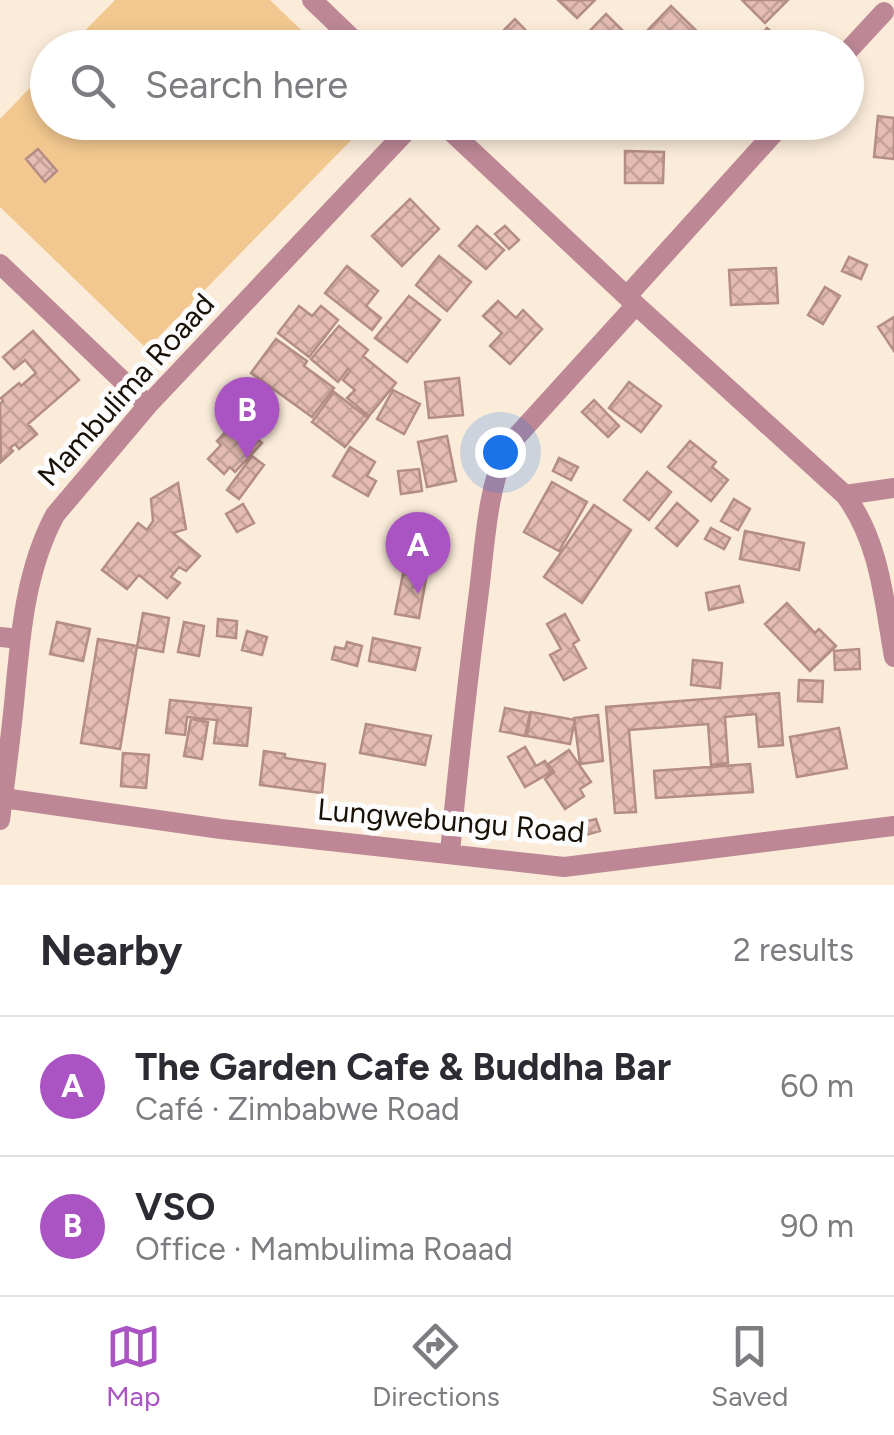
<!DOCTYPE html>
<meta charset="utf-8">
<style>
:root{--surface:#fff;--page:#f7f7f7;--text:#2b2b33;--muted:#7c7c81;--line:#e1e1e2;--accent:#a954c2}
body{margin:0;font-family:Figtree,sans-serif;background:var(--page);color:var(--text)}
.you{position:absolute;left:500px;top:452px;width:35px;height:35px;margin:-25px;border:8px solid #fff;border-radius:50%;background:#1a73e8;box-shadow:0 0 0 15px #1a73e833}
.badge{display:grid;place-items:center;width:65px;height:65px;border-radius:50%;background:var(--accent);color:#fff;font-size:32px;font-weight:700}
.pin{position:absolute;translate:-50% -82px;filter:drop-shadow(0 2px 5px #0008)}
.pin::after{content:'';position:absolute;top:52px;width:35px;height:30px;background:inherit;clip-path:polygon(0 0,100% 0,50% 100%)}
.list{margin:0;padding:0;list-style:none}
h2{display:flex;justify-content:space-between;align-items:center;height:130px;margin:0;padding:0 40px;font-size:42px}
h2 small{font-size:32px;font-weight:400;color:var(--muted)}
.list li{display:grid;grid-template-columns:65px 1fr auto;gap:30px;align-items:center;box-sizing:border-box;height:140px;padding:0 40px;border-top:2px solid var(--line)}
.list b{display:block;font-size:38px;white-space:nowrap}
.list p{margin:0;font-size:32px;white-space:nowrap;color:var(--muted)}
.list em{font-size:32px;font-style:normal;color:var(--muted)}
.icon{flex:none;width:55px;height:55px;fill:none;stroke:currentColor;stroke-width:2;stroke-linecap:round;stroke-linejoin:round}
.map{position:relative;flex:none;width:894px;height:885px;overflow:hidden}
.search{position:absolute;background:var(--surface);box-shadow:0 5px 15px #0003;left:30px;right:30px;top:30px;height:110px;display:flex;align-items:center;gap:25px;box-sizing:border-box;padding:0 35px;border-radius:55px;color:var(--muted);font-size:38px}
.sheet{height:410px;background:var(--surface)}
nav{display:flex;justify-content:space-around;align-items:center;box-sizing:border-box;height:140px;border-top:2px solid var(--line);background:var(--surface);font-size:28px;color:var(--muted)}
nav a{display:grid;justify-items:center;gap:5px}
nav .on{color:var(--accent)}
.map>svg:first-child{display:block}
.park{fill:#f3c890}
.building{fill:url(#building-cross-hatch);stroke:#b48d84;stroke-width:2.5}
.lines{fill:none;stroke-linecap:round;stroke-linejoin:round}
.minor{stroke:#bd8796;stroke-width:20}
.labels{text-anchor:middle;stroke-width:10;stroke-linejoin:round;paint-order:stroke}
.street-label{font-size:30px;fill:#191106;stroke:#fcfcfc}
</style>
<div class="map">
<svg width="894" height="885" viewBox="0 0 894 885">
<defs>
<pattern id="building-cross-hatch" width="8" height="8" patternUnits="userSpaceOnUse" patternTransform="scale(2.5)"><rect width="8" height="8" fill="#e4bcb2"/><path d="M0 0l8 8M0 8l8-8" fill="none" stroke="#c3a198"/></pattern>
</defs>
<rect width="100%" height="100%" fill="#fbecda"/>
<path class="park" d="M115,0H270L319,47H69Z
M47,70L48,122L368,123L147,349L0,207V119Z"/>
<path class="building" d="M558,0H595L577,18Z
M742,0H788L765,23Z
M671,6L714,48H660L645,33Z
M606,14L637,45L635,48H587L580,41Z
M515,19L530,35L518,46L503,31Z
M767,28L788,48H749Z
M878,116L894,118V159L874,157Z
M38,149L57,171L45,182L26,159Z
M625,151L664,152L663,183H625Z
M410,199L439,229L402,266L372,236Z
M477,226L504,250L486,269L459,246Z
M505,226L519,240L509,249L495,234Z
M439,256L471,282L447,311L416,285Z
M849,257L867,265L861,279L842,271Z
M347,266L378,291L366,306L381,318L372,330L325,293Z
M776,268L778,303L731,305L729,270Z
M825,287L840,296L823,324L808,315Z
M409,296L440,320L407,362L375,338Z
M498,301L516,318L523,310L542,329L510,364L490,346L502,333L483,316Z
M299,306L312,316L321,306L338,320L309,357L278,333Z
M894,317V351L878,327Z
M339,326L368,350L363,356L396,383L369,416L347,398L355,390L343,380L350,371L348,369L338,382L311,359Z
M33,331L79,380L28,424L37,434L19,449L15,444L10,448L13,451L1,462L0,404L3,401L1,398L19,383L21,386L36,373L25,360L14,369L3,357Z
M276,339L307,361L304,366L334,388L312,417L251,373Z
M459,378L463,415L429,418L425,382Z
M629,382L661,406L641,432L609,408Z
M393,390L420,404L404,434L377,419Z
M334,392L368,418L345,447L312,422Z
M594,400L619,426L608,437L582,412Z
M237,420L262,443L235,472L230,467L224,474L208,459L221,445L217,441Z
M447,436L456,481L427,487L418,442Z
M690,441L716,462L712,467L728,480L711,501L668,467Z
M350,447L375,462L367,476L376,481L368,496L333,476Z
M252,456L264,465L239,499L227,490Z
M559,458L578,467L571,480L553,471Z
M419,469L422,491L401,494L398,471Z
M647,472L671,492L649,520L624,500Z
M552,482L587,502L559,551L524,532Z
M178,483L186,529L173,533L200,556L186,571L179,567L171,577L180,583L167,598L139,575L127,589L102,570L138,523L147,530L153,521L151,499Z
M734,499L750,509L738,530L721,521Z
M677,503L698,521L677,546L656,528Z
M243,504L254,523L237,532L226,514Z
M594,505L631,530L582,603L544,577Z
M711,528L730,538L724,549L705,539Z
M745,531L804,543L799,570L740,559Z
M404,569L427,573L419,618L395,614Z
M739,586L743,602L709,610L706,593Z
M787,603L815,633L819,629L836,646L810,671L765,624Z
M143,613L169,618L163,652L137,647Z
M565,614L579,640L573,644L586,668L564,680L550,655L561,649L547,624Z
M218,619L237,621L236,638L217,636Z
M57,622L90,629L83,661L50,654Z
M184,622L204,626L199,656L178,652Z
M247,631L267,637L262,655L242,650Z
M373,638L420,648L415,670L369,661Z
M98,639L137,646L120,749L81,743Z
M347,642L362,646L357,666L332,659L335,647L345,649Z
M859,649L860,669L835,670L834,651Z
M693,660L722,663L720,688L691,685Z
M799,680L823,681L822,702L798,701Z
M779,693L783,745L759,747L756,714L725,717L728,763L711,765L708,724L629,730L636,812L615,813L606,707Z
M170,700L251,708L247,746L214,743L217,720L187,717L185,735L166,733Z
M505,708L530,713L525,736L500,731Z
M531,712L575,720L570,744L527,736Z
M598,715L603,761L580,764L574,718Z
M191,719L208,722L202,759L184,756Z
M366,724L431,736L425,765L360,753Z
M839,728L847,768L797,777L790,737Z
M525,747L536,766L545,761L551,772L525,787L508,757Z
M569,750L591,782L580,789L584,796L565,809L545,779L554,772L548,764Z
M264,751L285,754V758L325,764L322,793L260,785Z
M123,753L149,755L146,788L121,786Z
M750,764L753,792L656,798L654,771Z
M596,819L600,831L576,838L572,825Z"/>
<g class="lines">
<path class="minor" d="M312,0L362,48
M846,53L884,12
M441,122L636,305L845,495L894,488
M0,264L148,405
M627,296L784,122
M845,495C880,542 884,601 894,657
M0,637L20,639
M3,798L221,829L564,867L894,826
M0,820C5,782 10,743 14,704C20,640 24,573 55,515L148,405L415,122
M450,853C458,765 468,678 479,591C485,544 487,490 507,447L636,305"/>
</g>
<g class="labels">
<g class="street-label">
<text transform="translate(126 390) rotate(-48)" y="10">Mambulima Roaad</text>
<text transform="translate(451 821) rotate(5)" y="10">Lungwebungu Road</text>
</g>
</g>
</svg>
<div class="you"></div>
<div class="pin badge" style="left:418px;top:594px">A</div>
<div class="pin badge" style="left:247px;top:459px">B</div>
<div class="search"><svg class="icon" aria-label="search" viewBox="0 0 24 24"><circle cx="10" cy="10" r="6"/><path d="M15 15l6 6"/></svg>Search here</div>
</div>
<section class="sheet">
<h2>Nearby<small>2 results</small></h2>
<ul class="list">
<li><span class="badge">A</span><div><b>The Garden Cafe &amp; Buddha Bar</b><p>Café · Zimbabwe Road</p></div><em>60 m</em></li>
<li><span class="badge">B</span><div><b>VSO</b><p>Office · Mambulima Roaad</p></div><em>90 m</em></li>
</ul>
</section>
<nav>
<a class="on"><svg class="icon" aria-label="map" viewBox="0 0 24 24"><path d="M3 6l6-2 6 2 6-2v14l-6 2-6-2-6 2zM9 4v14M15 6v14"/></svg>Map</a>
<a><svg class="icon" aria-label="directions" viewBox="0 0 24 24"><path d="M12 3l9 9-9 9-9-9zM9 14v-3h6M13 9l2 2-2 2"/></svg>Directions</a>
<a><svg class="icon" aria-label="saved" viewBox="0 0 24 24"><path d="M7 4h10v16l-5-4-5 4z"/></svg>Saved</a>
</nav>
